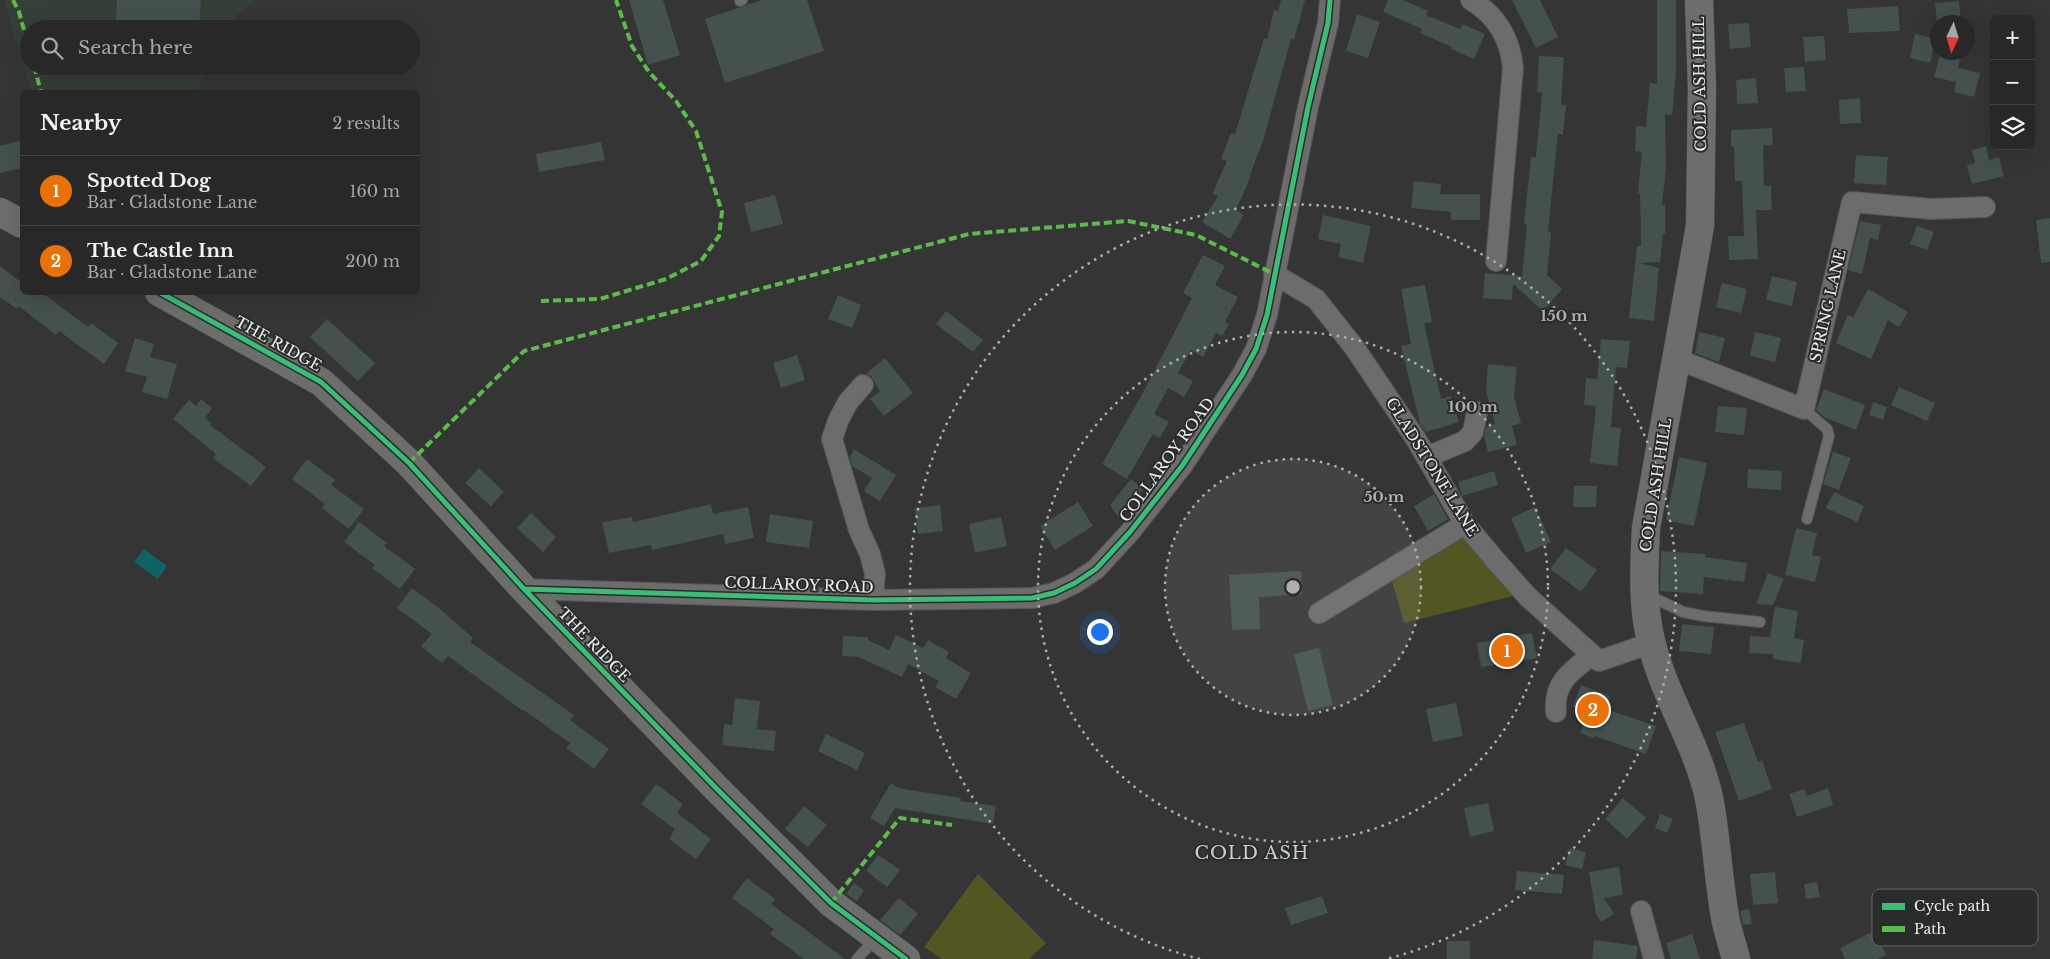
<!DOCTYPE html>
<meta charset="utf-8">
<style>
:root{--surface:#272827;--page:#333433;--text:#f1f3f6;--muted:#a4a6a7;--line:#434444;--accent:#8bbbb9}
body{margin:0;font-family:"Libre Baskerville",serif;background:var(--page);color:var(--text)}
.controls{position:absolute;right:15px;top:15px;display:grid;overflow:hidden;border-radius:8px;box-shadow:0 5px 20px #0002}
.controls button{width:45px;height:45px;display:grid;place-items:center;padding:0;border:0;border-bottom:1px solid var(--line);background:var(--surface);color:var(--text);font:25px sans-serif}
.compass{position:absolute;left:1930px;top:15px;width:45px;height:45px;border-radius:50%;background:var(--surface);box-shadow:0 5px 20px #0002;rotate:184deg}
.you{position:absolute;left:1099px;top:631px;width:18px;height:18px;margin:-12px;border:4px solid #fff;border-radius:50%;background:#1a73e8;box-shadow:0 0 0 8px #1a73e833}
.badge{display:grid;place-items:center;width:32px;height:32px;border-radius:50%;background:var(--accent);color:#fff;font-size:16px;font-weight:700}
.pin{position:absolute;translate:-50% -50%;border:2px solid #fff;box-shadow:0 1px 5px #0006}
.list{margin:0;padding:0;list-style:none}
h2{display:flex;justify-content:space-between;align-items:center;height:65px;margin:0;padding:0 20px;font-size:21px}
h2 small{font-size:16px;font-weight:400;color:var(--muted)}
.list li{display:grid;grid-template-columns:32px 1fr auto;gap:15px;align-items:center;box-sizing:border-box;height:70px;padding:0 20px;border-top:1px solid var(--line)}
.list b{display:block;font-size:19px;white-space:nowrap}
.list p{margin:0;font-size:16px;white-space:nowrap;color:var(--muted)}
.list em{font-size:16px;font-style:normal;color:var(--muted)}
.icon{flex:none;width:28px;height:28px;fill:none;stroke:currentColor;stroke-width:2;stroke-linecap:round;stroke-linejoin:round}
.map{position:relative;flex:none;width:2050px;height:959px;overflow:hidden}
.search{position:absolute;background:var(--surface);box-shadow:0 5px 20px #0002;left:20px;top:20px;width:400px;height:55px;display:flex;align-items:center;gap:12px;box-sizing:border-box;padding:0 18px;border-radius:28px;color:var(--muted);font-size:19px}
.panel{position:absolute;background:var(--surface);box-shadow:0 5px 20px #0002;left:20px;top:90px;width:400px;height:205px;border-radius:8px}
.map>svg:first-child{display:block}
.built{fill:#363e38}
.green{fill:#535523}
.water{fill:#116266}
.building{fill:#44514e}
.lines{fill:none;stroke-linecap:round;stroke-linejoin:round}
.lane-casing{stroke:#535453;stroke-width:12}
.street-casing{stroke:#535453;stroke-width:22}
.secondary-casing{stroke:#535453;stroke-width:29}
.lane{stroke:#6b6c6b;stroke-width:10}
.street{stroke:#6b6c6b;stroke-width:20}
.secondary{stroke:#6b6e6b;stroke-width:28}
.quiet{stroke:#5cbc4b;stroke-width:4;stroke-dasharray:8 4;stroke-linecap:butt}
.cycleway-casing{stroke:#292c2a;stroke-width:8}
.cycleway{stroke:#3abd76;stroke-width:5}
.ring{fill:none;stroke:#adafad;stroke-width:2.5;stroke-dasharray:2.5 5}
.labels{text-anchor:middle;stroke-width:4;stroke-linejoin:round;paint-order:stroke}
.street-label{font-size:15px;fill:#eef0ee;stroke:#292c2a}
.quarter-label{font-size:18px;letter-spacing:1px;fill:#cacecb;stroke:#292c2a}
.key{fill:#292c2a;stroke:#646765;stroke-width:1}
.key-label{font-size:14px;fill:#eef0ee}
.centre{fill:#adafad;stroke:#292c2a;stroke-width:2.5}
.ring-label{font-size:15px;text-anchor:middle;font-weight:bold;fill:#adafad;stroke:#292c2a;stroke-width:4;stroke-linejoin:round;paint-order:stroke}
</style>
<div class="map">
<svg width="2050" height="959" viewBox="0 0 2050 959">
<rect width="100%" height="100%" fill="#343534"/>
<path class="built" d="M4,0H255L226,25L224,29H29V66H208L196,92H31Z"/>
<path class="green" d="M1467,533L1517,595L1404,623L1392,581Z
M978,874L1046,943L1029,959H942L924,947Z"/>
<path class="water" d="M144,549L167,566L158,579L134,562Z"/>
<path class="building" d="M117,0H201L199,29H115Z
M629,0H663L680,55L648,65Z
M762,0H807L824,51L725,83L705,19Z
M1281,0H1305L1294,40L1291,39L1263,141L1250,175L1251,176L1236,210L1244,215L1230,239L1202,222L1218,196L1212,194L1227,161L1221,159L1231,133L1235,134L1264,38L1267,39L1274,10L1278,11Z
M1388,0H1403L1428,11L1426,15L1460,29L1463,24L1485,34L1474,59L1451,49L1452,47L1420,33L1422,29L1383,12Z
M1512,0H1540L1558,37L1536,48Z
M1657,0H1676V73L1672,115L1665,114L1666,167L1662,205H1665V234H1663L1660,262L1640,263L1659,268L1654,321L1629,318L1637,246H1641L1640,193H1638L1642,152L1635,151L1636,126L1646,127L1650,83L1657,84Z
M1959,1L1961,22H1937L1935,3Z
M1898,6L1900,31L1849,33L1847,9Z
M1357,14L1380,22L1368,58L1346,51Z
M1749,23L1751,47L1730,49L1728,24Z
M1915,34L1936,39L1930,63L1910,58Z
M1824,36L1826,60L1805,62L1803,37Z
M1940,54L1960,59L1958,68L1980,73L1974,97L1954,92L1956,82L1934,77Z
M1539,56L1564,57L1561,105H1566L1563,134H1558L1548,231L1551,232L1547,275L1562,289L1543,311L1513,284L1512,300L1483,298L1485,273L1522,276L1527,224H1524L1531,157H1536L1542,93L1537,92Z
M1804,67L1806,91L1786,92L1784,68Z
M1756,78L1758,103L1737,104L1736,80Z
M1860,98L1861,123L1840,124L1839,100Z
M1772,128L1773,145H1763L1764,186H1771L1772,210H1756L1758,259L1729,260L1728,236H1744L1742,181H1735L1734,147H1731V130Z
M22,140V168L0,173V146Z
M601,142L605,160L539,172L536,154Z
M1986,146L1989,160L1999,157L2004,176L1972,184L1967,165L1975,163L1972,150Z
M1856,155L1888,157L1886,185L1854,183Z
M1414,181L1441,184L1440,194H1480V220H1451V212L1411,208Z
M775,195L783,224L751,232L744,203Z
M1323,215L1371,226L1363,263L1338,257L1341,244L1318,239Z
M2050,218V262L2041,263L2036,220Z
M1860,221L1881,225L1878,240L1870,238L1862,274L1848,270Z
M1917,226L1934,232L1927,250L1910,244Z
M1203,255L1225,266L1215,285L1238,297L1225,322L1229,324L1222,336L1216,333L1203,357L1191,350L1178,373L1193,381L1184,397L1168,388L1154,414L1169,422L1160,438L1153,434L1127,479L1102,464L1145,389L1192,298L1183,293Z
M0,266L22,283V292H41L88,327L91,323L118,343L104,364L59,331L56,335L19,306L17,309L0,297Z
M1772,276L1797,282L1792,306L1766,300Z
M1722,283L1747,289L1741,313L1716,307Z
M1425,285L1432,322L1424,323L1441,399L1451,396L1459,422L1426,432L1420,424L1401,346L1411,344L1401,289Z
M1868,289L1908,312L1899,327L1888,320L1871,359L1836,343L1848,315L1853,317Z
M838,295L861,305L852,328L828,319Z
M946,311L983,340L973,352L936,324Z
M327,319L375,363L358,381L310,337Z
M1699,332L1725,338L1719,362L1695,353Z
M1755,332L1781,338L1775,362L1750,356Z
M135,338L154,344L150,357L177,364L167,399L142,392L147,377L125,371Z
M1601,339L1630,341L1627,368L1616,367L1611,427L1621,428L1617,466L1590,463L1596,406L1584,405L1586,378L1597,379Z
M797,355L805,380L781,388L773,363Z
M885,358L913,393L884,416L870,399L880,391L871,376L866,374Z
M1488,364L1517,367L1514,397L1521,423L1512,426L1517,445L1488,452L1484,436L1486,427L1495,424L1486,391Z
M1899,387L1935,403L1927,421L1891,405Z
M1824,389L1865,405L1856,430L1824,417L1816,410Z
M201,399L212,408L205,418L212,423L210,425L266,467L251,486L213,458L216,454L173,419L189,400L196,406Z
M1873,402L1887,407L1883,420L1869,415Z
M1718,406L1747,408L1744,435L1715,432Z
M854,449L896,475L880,501L864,491L872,478L852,466L850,457Z
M1833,452L1851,458L1839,490L1823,484Z
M1679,457L1707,463L1694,526L1666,520Z
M307,459L335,480L331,485L364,509L349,529L322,508L325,504L292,479Z
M479,468L504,492L491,506L465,483Z
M1748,469L1782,471L1781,490L1747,488Z
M1494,471L1498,485L1462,496L1458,482Z
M1131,479L1143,489L1119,518L1110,505Z
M1574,486H1597L1596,507H1573Z
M1834,492L1864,506L1857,522L1826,508Z
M1434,494L1448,519L1428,531L1414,506Z
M1078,502L1093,526L1055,550L1040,526Z
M711,504L713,514L748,507L754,538L725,544L723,534L652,550L651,545L609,553L602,522L632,517L633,522Z
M940,505L943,531L918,534L915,508Z
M1535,507L1551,542L1526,553L1511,518Z
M531,513L556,537L543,552L517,528Z
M770,514L813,521L809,548L766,542Z
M1001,517L1007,546L975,553L969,524Z
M359,522L387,543L384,546L415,569L400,589L372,568L375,565L344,542Z
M1796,528L1817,533L1812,555L1821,557L1815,582L1785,575Z
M1566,548L1597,570L1581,592L1550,569Z
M1661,551L1706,554L1705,557L1747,563L1744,582L1704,577L1703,594L1660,591Z
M1301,571L1302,594L1259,597L1260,629L1232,630L1229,575Z
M1768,573L1784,579L1773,605L1756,604Z
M412,588L440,609L473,638L470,642L574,715L570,720L609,749L594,769L566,748L570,743L524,710L523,711L448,656L442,663L421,646L432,634L397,608Z
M1775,607L1798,611L1794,638L1804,640L1801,663L1773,659V654L1749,653L1750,636L1770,637Z
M1682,624L1714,627L1711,654L1679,651Z
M1532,633L1537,658L1481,667L1477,643Z
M896,635L923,648L928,640L949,652L946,658L971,673L956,699L935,687L939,681L908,664L902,677L858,657L842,656L843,636L868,637V640L889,650Z
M1319,648L1333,705L1308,711L1294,654Z
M1581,685L1610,696L1606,709L1656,726L1646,754L1595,736L1594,738L1580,733L1588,713L1573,707Z
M735,698L760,701L757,729L776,731L774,751L722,745L724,724L732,725Z
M1456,703L1463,736L1433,742L1426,709Z
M1744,723L1758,762L1762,760L1772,789L1739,801L1715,732Z
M826,734L865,753L857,770L818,751Z
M891,783L898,788L961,798L960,801L996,806L993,824L895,808L884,826L870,818Z
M656,784L683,804L677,813L711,839L696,859L669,839L675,829L641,804Z
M1828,788L1833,805L1797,817L1789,794L1804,789L1807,796Z
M1623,798L1646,818L1627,839L1605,819Z
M1488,803L1494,831L1470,837L1464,808Z
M804,806L827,825L808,847L785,829Z
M1660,814L1673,819L1667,833L1655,828Z
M1570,848L1586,852L1582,869L1565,865Z
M878,855L900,870L887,887L866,871Z
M1619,867L1623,895L1604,898L1614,914L1601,922L1596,914L1589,872Z
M1517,871L1564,875L1562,894L1515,890Z
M1775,872L1778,903L1753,905L1750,874Z
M747,878L775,899L771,904L845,959H804L770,934L774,929L732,898Z
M1817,882L1820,897L1806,899L1804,884Z
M854,883L864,890L857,901L846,894Z
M1322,896L1328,913L1291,925L1285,908Z
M899,898L918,914L900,935L880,920Z
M1749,909L1752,924L1743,925L1740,911Z
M1874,931L1886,955L1878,959H1845L1840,948Z
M1692,934L1700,959H1671L1666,943Z
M1594,940L1638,946L1636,959H1592Z
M1447,941H1470V959H1447Z"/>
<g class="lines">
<g class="lane-casing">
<path id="lane" d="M740,1L742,0
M1804,409L1827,429L1829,436L1807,519
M1648,595L1683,612L1703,616L1760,622
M857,959L876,938"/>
</g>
<g class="street-casing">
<path id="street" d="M1471,0C1497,16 1510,38 1513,68L1496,261
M1274,274L1316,299L1354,347L1416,439L1465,524L1496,561L1528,597L1599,661L1651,643
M1677,359L1804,409L1852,202L1932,209L1985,207
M863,385L848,402L838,421L832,439L859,530L870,554L875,574L873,600
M1427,457L1465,441L1473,432L1477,412
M524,589L873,600L1032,598L1054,593L1075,583L1096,569L1130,532L1182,466L1242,375L1256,349L1267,315L1308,107L1328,23L1330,0
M1319,613L1465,524
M1556,712C1553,683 1571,671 1592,655
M1641,911L1654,959"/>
</g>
<g class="secondary-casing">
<path id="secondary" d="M1699,0L1702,88L1700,226L1646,528C1644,566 1642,604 1651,641C1664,696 1697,743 1709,798C1717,839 1718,881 1726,922C1729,935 1733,947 1736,959
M0,212L22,224
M159,292L321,382L409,463L524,589L716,788L831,903L906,959"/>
</g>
<use href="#lane" class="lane"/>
<use href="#street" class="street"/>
<use href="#secondary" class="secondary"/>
<path class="quiet" d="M13,0L19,12L29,48
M34,66L41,92
M119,92L120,91
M541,301L600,299L666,279L701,261L719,236L722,212L696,131L676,101L649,72L632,46L616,0
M409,463L524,351L969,234L1128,221L1196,235L1274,274
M831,903L900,818L952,825"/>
<g class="cycleway-casing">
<path id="cycleway" d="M159,292L321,382L409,463L524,589L716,788L831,903L906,959
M524,589L873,600L1032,598L1054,593L1075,583L1096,569L1130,532L1182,466L1242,375L1256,349L1267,315L1308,107L1328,23L1330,0"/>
</g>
<use href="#cycleway" class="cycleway"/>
</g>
<circle cx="1293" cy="587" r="128" fill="#adafad" fill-opacity=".12"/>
<g class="ring">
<circle cx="1293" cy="587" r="128"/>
<circle cx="1293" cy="587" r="255"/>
<path d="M1200 959A383 383 0 1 1 1386 959"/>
</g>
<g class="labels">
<g class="street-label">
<text transform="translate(1700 84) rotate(-91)" y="5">COLD ASH HILL</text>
<text transform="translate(1828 306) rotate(-77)" y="5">SPRING LANE</text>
<text transform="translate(278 344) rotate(29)" y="5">THE RIDGE</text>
<text transform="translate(1167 460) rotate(-54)" y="5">COLLAROY ROAD</text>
<text transform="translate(1432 467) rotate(58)" y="5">GLADSTONE LANE</text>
<text transform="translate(1656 485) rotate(-81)" y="5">COLD ASH HILL</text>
<text transform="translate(799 585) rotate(2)" y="5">COLLAROY ROAD</text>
<text transform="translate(594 645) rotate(46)" y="5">THE RIDGE</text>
</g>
<g class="quarter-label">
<text x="1252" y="859">COLD ASH</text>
</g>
</g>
<rect x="1872" y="889" width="166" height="57" rx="8" class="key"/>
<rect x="1882" y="903" width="23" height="7" fill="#3abd76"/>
<rect x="1882" y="926" width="23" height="6" fill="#5cbc4b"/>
<g class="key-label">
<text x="1914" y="911">Cycle path</text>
<text x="1914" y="934">Path</text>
</g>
<circle cx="1293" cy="587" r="8" class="centre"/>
<g class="ring-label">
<text x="1564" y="321">150 m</text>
<text x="1473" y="412">100 m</text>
<text x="1384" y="502">50 m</text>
</g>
</svg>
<div class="controls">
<button>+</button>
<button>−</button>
<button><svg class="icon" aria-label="layers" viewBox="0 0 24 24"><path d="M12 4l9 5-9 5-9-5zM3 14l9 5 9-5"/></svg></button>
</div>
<svg class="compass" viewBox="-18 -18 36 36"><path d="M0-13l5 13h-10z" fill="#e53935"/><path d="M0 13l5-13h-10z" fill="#a4a6a7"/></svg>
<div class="you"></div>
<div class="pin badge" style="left:1507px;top:651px;background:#e8710a">1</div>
<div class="pin badge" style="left:1593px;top:710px;background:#e8710a">2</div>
<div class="search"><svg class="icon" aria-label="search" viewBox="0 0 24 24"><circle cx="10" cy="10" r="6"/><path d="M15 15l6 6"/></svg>Search here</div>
<section class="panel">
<h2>Nearby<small>2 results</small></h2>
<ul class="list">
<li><span class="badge" style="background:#e8710a">1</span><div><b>Spotted Dog</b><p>Bar · Gladstone Lane</p></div><em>160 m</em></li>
<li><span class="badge" style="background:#e8710a">2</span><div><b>The Castle Inn</b><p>Bar · Gladstone Lane</p></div><em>200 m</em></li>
</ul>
</section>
</div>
